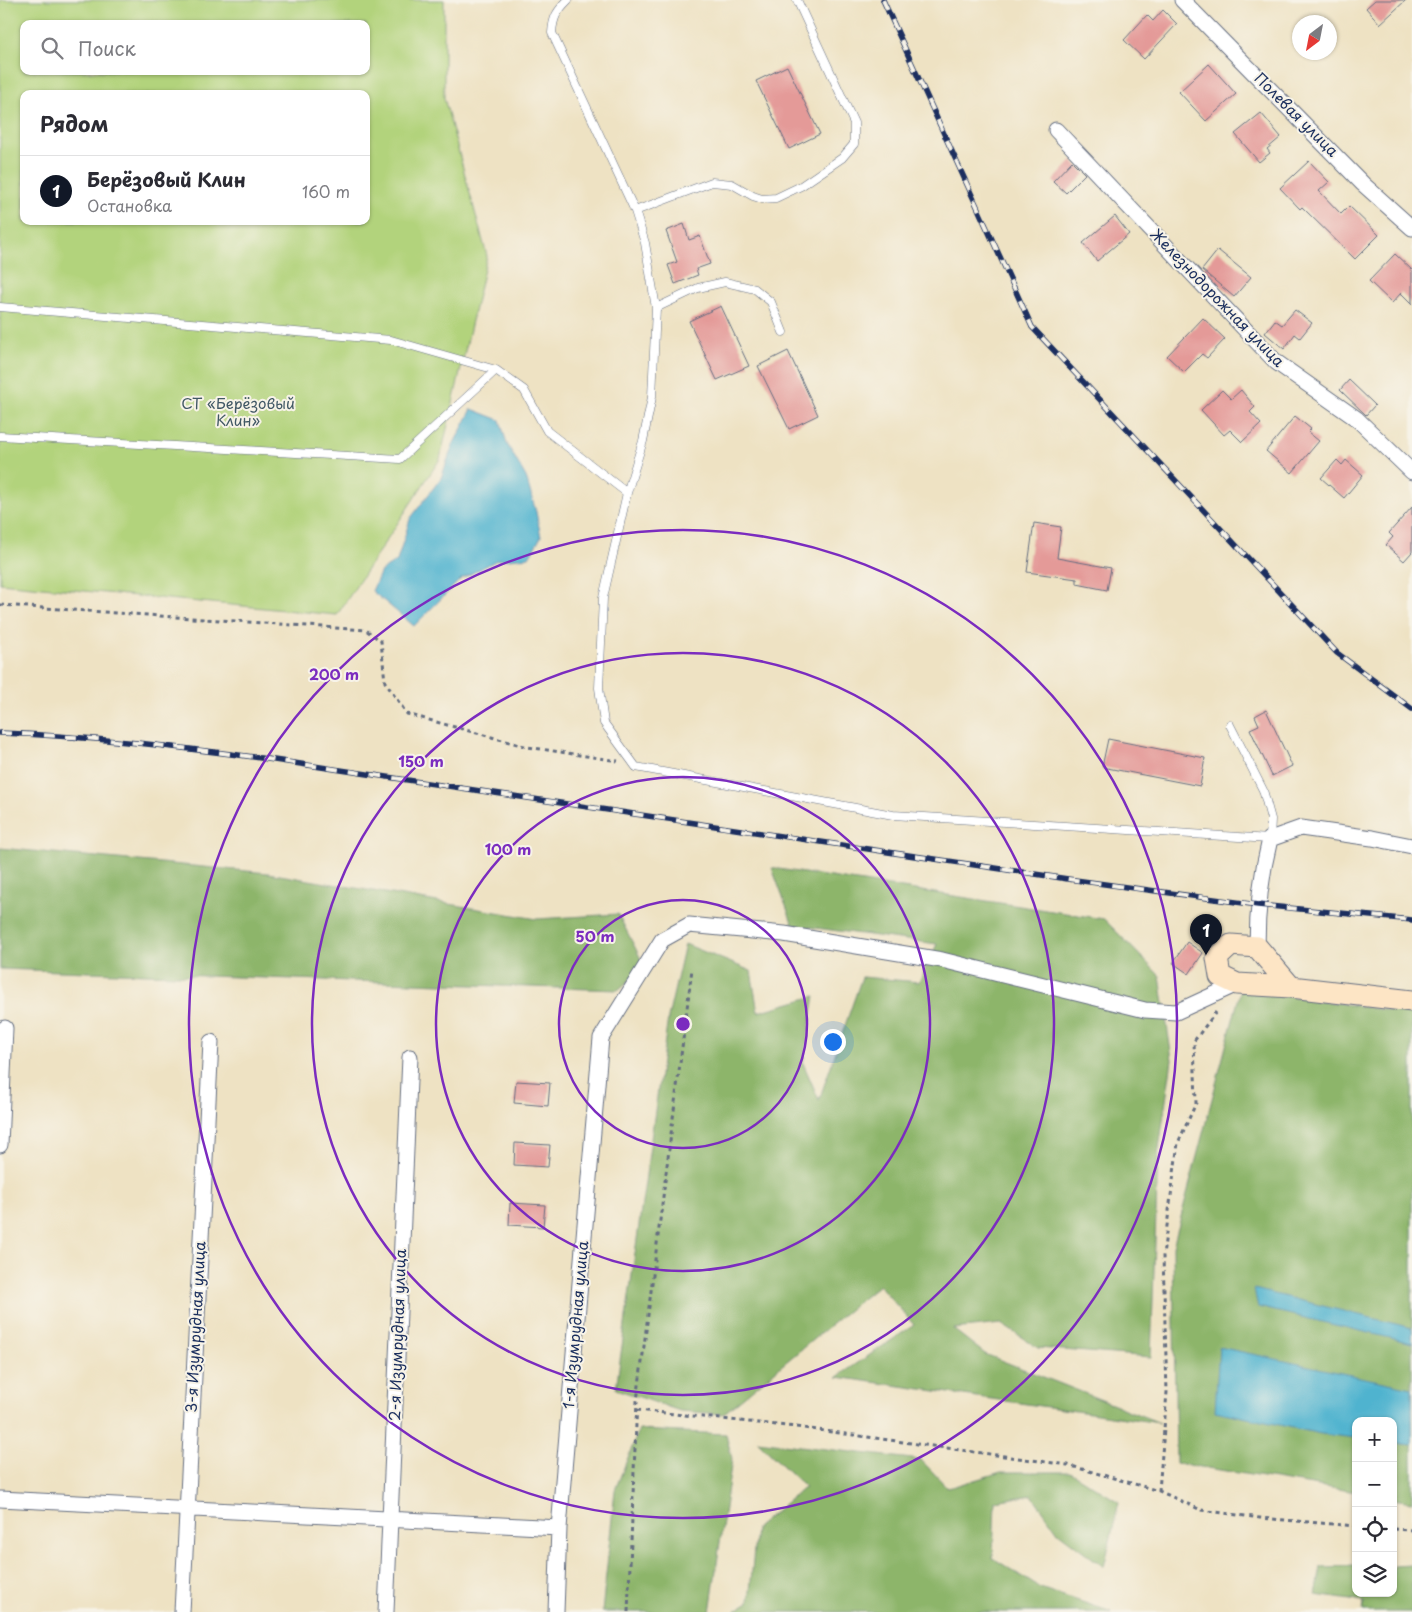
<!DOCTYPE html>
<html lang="ru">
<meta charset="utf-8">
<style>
:root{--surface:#fff;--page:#f7f7f7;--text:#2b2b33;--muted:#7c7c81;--line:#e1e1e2;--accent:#111827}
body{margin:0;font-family:"Playpen Sans",sans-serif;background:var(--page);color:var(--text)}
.controls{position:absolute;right:15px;bottom:15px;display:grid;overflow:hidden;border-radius:10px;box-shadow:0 1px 4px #0004}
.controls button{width:45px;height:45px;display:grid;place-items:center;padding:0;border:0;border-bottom:1px solid var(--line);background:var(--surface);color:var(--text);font:25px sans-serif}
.compass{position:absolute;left:1292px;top:15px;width:45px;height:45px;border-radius:50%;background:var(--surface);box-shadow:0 1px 4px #0004;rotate:212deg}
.you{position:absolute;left:832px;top:1041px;width:18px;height:18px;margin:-12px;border:4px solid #fff;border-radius:50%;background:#1a73e8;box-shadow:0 0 0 8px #1a73e833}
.badge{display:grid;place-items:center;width:32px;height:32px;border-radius:50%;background:var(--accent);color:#fff;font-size:16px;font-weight:700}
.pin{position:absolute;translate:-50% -41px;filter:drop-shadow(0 1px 2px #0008)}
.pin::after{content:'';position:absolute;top:26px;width:18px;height:15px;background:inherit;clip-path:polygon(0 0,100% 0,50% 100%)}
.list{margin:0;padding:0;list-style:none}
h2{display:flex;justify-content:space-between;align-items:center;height:65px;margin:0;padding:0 20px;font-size:21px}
h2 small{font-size:16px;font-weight:400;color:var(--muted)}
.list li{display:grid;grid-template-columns:32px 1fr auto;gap:15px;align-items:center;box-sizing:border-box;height:70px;padding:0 20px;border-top:1px solid var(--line)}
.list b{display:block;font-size:19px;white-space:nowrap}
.list p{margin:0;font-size:16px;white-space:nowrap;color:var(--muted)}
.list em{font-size:16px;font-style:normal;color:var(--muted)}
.icon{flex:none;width:28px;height:28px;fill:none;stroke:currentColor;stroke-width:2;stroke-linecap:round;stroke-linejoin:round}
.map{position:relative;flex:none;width:1412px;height:1612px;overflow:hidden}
.search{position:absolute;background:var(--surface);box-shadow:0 1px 4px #0004;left:20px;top:20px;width:350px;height:55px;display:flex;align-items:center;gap:12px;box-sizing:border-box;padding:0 18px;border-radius:10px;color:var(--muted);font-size:19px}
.panel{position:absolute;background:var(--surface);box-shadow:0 1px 4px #0004;left:20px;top:90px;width:350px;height:135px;border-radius:10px}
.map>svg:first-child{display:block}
.green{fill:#b2d37b;stroke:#66816c;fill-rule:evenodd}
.forest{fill:#8db56b;stroke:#547264}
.water{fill:#50b3cf;stroke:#367196}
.building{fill:#e49a98}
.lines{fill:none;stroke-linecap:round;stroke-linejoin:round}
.lane-casing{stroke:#656e81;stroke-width:9}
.street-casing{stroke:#656e81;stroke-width:17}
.secondary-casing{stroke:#656e81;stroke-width:23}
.path{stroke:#656e81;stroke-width:3;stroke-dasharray:4 4;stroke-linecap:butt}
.lane{stroke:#fff;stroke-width:8}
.street{stroke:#fff;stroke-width:15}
.secondary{stroke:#fde5c5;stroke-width:21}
.rail-casing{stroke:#1b2f5e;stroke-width:5.5}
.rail{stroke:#f7f3e8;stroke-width:4;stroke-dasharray:11;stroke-linecap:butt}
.ring{fill:none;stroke:#7b2cbf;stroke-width:2.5}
.labels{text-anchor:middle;stroke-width:4;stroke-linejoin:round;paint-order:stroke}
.street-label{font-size:15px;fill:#1b2f5e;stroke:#f7f3e8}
.park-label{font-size:15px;fill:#415865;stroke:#f7f3e8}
.centre{fill:#7b2cbf;stroke:#f7f3e8;stroke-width:2.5}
.ring-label{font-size:15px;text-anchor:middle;font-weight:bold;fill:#7b2cbf;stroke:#f7f3e8;stroke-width:4;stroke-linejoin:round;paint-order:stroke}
</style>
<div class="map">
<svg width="1412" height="1612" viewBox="0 0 1412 1612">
<rect width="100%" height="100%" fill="#f7f3e8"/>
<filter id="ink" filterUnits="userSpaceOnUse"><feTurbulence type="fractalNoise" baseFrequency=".02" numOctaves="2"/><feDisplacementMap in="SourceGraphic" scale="10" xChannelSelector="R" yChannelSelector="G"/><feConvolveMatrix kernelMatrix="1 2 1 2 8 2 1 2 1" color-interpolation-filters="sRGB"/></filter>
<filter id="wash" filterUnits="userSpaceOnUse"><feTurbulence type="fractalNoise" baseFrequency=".0096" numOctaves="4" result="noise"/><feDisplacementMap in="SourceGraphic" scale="20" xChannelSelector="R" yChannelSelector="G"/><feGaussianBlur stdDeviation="1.12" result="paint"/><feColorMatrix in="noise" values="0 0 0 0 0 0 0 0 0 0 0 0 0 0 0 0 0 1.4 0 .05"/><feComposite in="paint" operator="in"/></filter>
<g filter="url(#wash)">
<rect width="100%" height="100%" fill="#eee2c3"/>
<path class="green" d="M0,0H444V98L487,256L440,459L337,615L0,583ZM24,24H366V71H24ZM24,94H366V221H24Z"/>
<path class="forest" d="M0,848L268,873L537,919L618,914L645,967L618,990L0,969Z
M772,868L1104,919L1160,976L1172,1060L1158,1155L1151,1357L1038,1348L1001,1324L953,1329L985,1354L1160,1423L837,1377L914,1325L879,1285L723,1414L680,1411L616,1389L668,1018L685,944L751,971L758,1012L815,996L803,1063L819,1100L862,977L919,982L937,944L793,925Z
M1241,989L1412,1014V1502L1393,1499V1421H1356V1492L1176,1463L1173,1247Z
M639,1430L726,1434L732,1459L710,1612H602L615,1490Z
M757,1441L921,1460L948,1488L1001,1472H1070L1119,1502L1104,1567L1058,1532L1032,1495L995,1501L993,1558L1040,1588L1112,1612H733L749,1602L756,1528L805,1487Z
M1412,1565V1612H1363L1364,1602L1316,1595L1321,1567L1356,1566V1593H1393V1566Z"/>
<path class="water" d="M472,409L500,420L507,444L526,477L536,512L541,537L529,557L497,560L461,579L414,626L372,591L381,571L397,561L410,519L441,478L453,445Z
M1254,1289L1412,1328V1343L1258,1307Z
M1219,1347L1412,1388V1445L1393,1443V1421H1356V1438L1321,1434L1215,1411Z"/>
<g id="blocks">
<path class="building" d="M1375,0H1406L1380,24L1366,8Z
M1163,10L1177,24L1144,59L1124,40L1147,15L1153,21Z
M1209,64L1236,94L1206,121L1179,92Z
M787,66L820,134L789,149L756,81Z
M1261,113L1281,137L1267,149L1270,153L1259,162L1235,134Z
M1072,161L1085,174L1066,193L1053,181Z
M1309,161L1329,182L1319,191L1341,214L1349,206L1379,235L1355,259L1302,207L1300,209L1280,188Z
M1115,216L1129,234L1097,261L1083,243Z
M684,224L689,240L700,236L710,264L696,269L698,275L675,284L668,265L677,262L666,231Z
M1218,250L1251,277L1234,297L1202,270Z
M1395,254L1412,270V304L1401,293L1392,303L1369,281Z
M721,306L749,366L717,380L689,321Z
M1295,310L1312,323L1300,338L1295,334L1284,349L1265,333L1275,320L1282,325Z
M1203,318L1225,339L1207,358L1202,354L1184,372L1167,356Z
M788,351L818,415L789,429L758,366Z
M1349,380L1375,405L1366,415L1340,390Z
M1222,390L1231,399L1241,390L1255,407L1250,412L1261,424L1242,442L1230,430L1224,435L1201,410Z
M1295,416L1311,429L1308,432L1319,441L1292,473L1266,451Z
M1337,460L1342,465L1346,460L1363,475L1344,498L1321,478Z
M1412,507V552L1404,561L1386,545L1393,537L1389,533Z
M1034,523L1061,527L1057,558L1111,568L1107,590L1077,584V579L1027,572Z
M1266,710L1292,766L1272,776L1250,729L1259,725L1255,716Z
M1108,739L1205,758L1200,786L1102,767Z
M1187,942L1203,953L1189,974L1173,963Z
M516,1081L550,1083L548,1106L514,1103Z
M515,1143L550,1145L548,1167L514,1165Z
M510,1203L545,1205L543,1227L509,1225Z"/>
</g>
</g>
<g filter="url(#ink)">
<use href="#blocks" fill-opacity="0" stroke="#656e81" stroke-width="1"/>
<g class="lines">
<g class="lane-casing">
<path id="lane" d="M568,0C557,11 553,17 552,33L635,211L645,243L656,308L652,397L643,441L627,493L603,598L599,688L604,723L636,767L893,815L1270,839L1271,819L1263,790L1230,725
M635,211L712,182L732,184L753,196L762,199L776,198L801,186L842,158L854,144V123L797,0
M0,307L391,340L496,370L524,390L547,431L627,493
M656,308L698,288L725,282L755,289L771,302L783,332
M0,436L400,459L496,370"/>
</g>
<g class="street-casing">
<path id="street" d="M1182,0L1363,184L1412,228
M1056,130L1276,362L1357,419L1412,472
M1257,947C1257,910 1261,875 1270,839L1301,828L1372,838L1412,846
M0,1145L5,1028
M0,1499L559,1528
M182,1612L211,1042
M386,1612L410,1057
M556,1612L559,1528L601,1038L662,940L689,925L784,934L942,960L1145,1010L1176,1012L1237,984"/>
</g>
<g class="secondary-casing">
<path id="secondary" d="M1291,987L1257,947L1231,945L1217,958L1220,976L1237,984L1291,987L1412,1001"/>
</g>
<path class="path" d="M0,605L366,630L381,641L385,682L407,714L528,747L618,761
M637,1410L796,1427L1068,1465L1159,1491L1201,1510L1260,1518L1356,1526
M1159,1491L1167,1392L1163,1256L1178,1143L1196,1103L1194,1041L1216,1012
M1393,1529L1412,1530
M628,1612L637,1401L692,969"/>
<use href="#lane" class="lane"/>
<use href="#street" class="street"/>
<use href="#secondary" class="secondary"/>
<g class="rail-casing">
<path id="rail" d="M883,0L1032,327L1337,653L1412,709
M0,733C85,736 169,746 254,757L1068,879L1258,905L1412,920"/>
</g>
<use href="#rail" class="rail"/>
</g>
</g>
<g class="ring">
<circle cx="683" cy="1024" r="124"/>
<circle cx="683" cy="1024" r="247"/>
<circle cx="683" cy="1024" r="371"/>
<circle cx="683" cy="1024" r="494"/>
</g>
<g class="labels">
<g class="street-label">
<text transform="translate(1296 115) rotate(45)" y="5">Полевая улица</text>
<text transform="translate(1217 298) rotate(46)" y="5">Железнодорожная улица</text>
<text transform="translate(576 1325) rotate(-85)" y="5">1-я Изумрудная улица</text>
<text transform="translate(196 1327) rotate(-87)" y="5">3-я Изумрудная улица</text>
<text transform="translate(398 1335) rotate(-88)" y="5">2-я Изумрудная улица</text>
</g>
<g class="park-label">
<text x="238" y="409">СТ «Берёзовый<tspan x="238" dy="17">Клин»</tspan></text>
</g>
</g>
<circle cx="683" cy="1024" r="8" class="centre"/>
<g class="ring-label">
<text x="334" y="680">200 m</text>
<text x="421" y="767">150 m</text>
<text x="508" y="855">100 m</text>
<text x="595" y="942">50 m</text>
</g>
</svg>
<div class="controls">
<button>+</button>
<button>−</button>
<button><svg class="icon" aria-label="locate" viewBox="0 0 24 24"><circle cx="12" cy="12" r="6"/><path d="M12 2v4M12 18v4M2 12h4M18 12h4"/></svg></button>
<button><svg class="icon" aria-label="layers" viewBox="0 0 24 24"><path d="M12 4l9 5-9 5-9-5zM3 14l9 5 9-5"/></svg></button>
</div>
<svg class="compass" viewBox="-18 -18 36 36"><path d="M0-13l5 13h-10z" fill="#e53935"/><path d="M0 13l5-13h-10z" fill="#7c7c81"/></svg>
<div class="you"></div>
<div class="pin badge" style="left:1206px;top:955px">1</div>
<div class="search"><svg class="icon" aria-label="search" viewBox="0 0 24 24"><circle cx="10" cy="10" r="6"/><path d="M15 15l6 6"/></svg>Поиск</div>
<section class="panel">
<h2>Рядом<small></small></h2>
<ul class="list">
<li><span class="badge">1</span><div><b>Берёзовый Клин</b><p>Остановка</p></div><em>160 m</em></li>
</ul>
</section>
</div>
